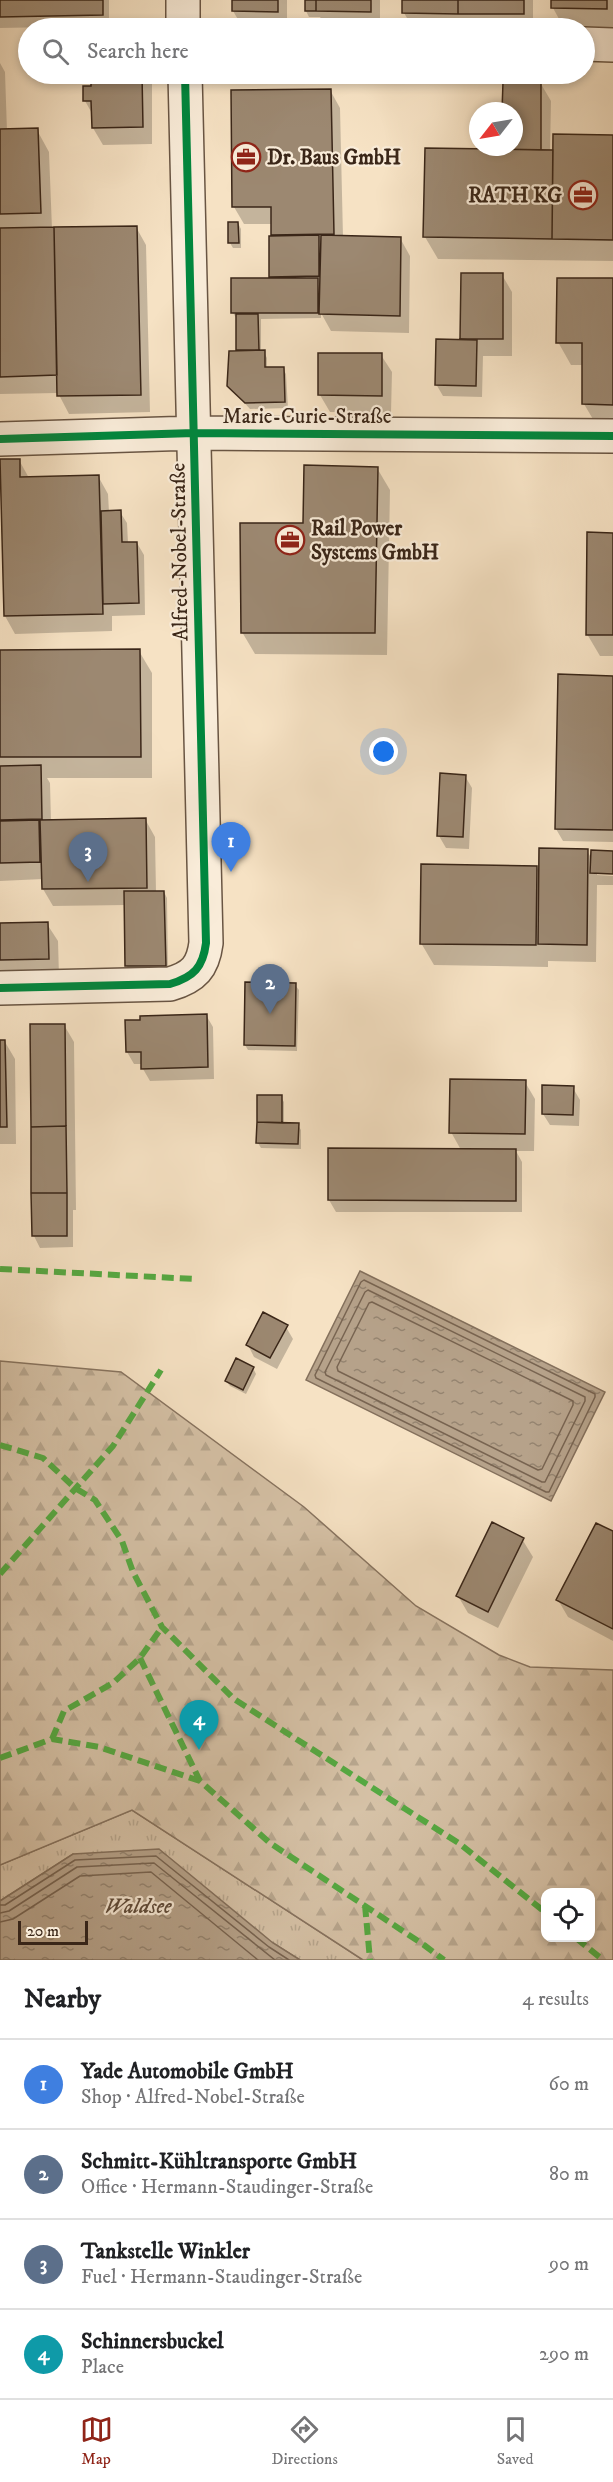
<!DOCTYPE html>
<meta charset="utf-8">
<style>
:root{--surface:#fff;--page:#f6f6f6;--text:#202124;--muted:#757577;--line:#e0e0e0;--accent:#8f2418}
body{margin:0;font-family:"IM FELL DW Pica",serif;background:var(--page);color:var(--text)}
.controls{position:absolute;right:18px;bottom:18px;display:grid;overflow:hidden;border-radius:12px;box-shadow:0 3px 9px #0003}
.controls button{width:54px;height:54px;display:grid;place-items:center;padding:0;border:0;border-bottom:2px solid var(--line);background:var(--surface);color:var(--text);font:30px sans-serif}
.compass{position:absolute;left:469px;top:102px;width:54px;height:54px;border-radius:50%;background:var(--surface);box-shadow:0 3px 9px #0003;rotate:239deg}
.scale{position:absolute;left:18px;bottom:15px;width:70px;box-sizing:border-box;padding-left:6px;border:3px solid #3a2618;border-top:0;font-size:16px;line-height:21px;white-space:nowrap;color:#3a2618;-webkit-text-stroke:4px #f9ecd9;paint-order:stroke}
.you{position:absolute;left:384px;top:752px;width:21px;height:21px;margin:-15px;border:4px solid #fff;border-radius:50%;background:#1a73e8;box-shadow:0 0 0 9px #1a73e833}
.badge{display:grid;place-items:center;width:39px;height:39px;border-radius:50%;background:var(--accent);color:#fff;font-size:20px;font-weight:700}
.pin{position:absolute;translate:-50% -50px;filter:drop-shadow(0 2px 3px #0008)}
.pin::after{content:'';position:absolute;top:32px;width:21px;height:18px;background:inherit;clip-path:polygon(0 0,100% 0,50% 100%)}
.list{margin:0;padding:0;list-style:none}
h2{display:flex;justify-content:space-between;align-items:center;height:78px;margin:0;padding:0 24px;font-size:26px}
h2 small{font-size:20px;font-weight:400;color:var(--muted)}
.list li{display:grid;grid-template-columns:39px 1fr auto;gap:18px;align-items:center;box-sizing:border-box;height:90px;padding:0 24px;border-top:2px solid var(--line)}
.list b{display:block;font-size:22px;white-space:nowrap}
.list p{margin:0;font-size:20px;white-space:nowrap;color:var(--muted)}
.list em{font-size:20px;font-style:normal;color:var(--muted)}
.icon{flex:none;width:33px;height:33px;fill:none;stroke:currentColor;stroke-width:2;stroke-linecap:round;stroke-linejoin:round}
.map{position:relative;flex:none;width:613px;height:1960px;overflow:hidden}
.search{position:absolute;background:var(--surface);box-shadow:0 3px 9px #0003;left:18px;right:18px;top:18px;height:66px;display:flex;align-items:center;gap:15px;box-sizing:border-box;padding:0 21px;border-radius:33px;color:var(--muted);font-size:22px}
.sheet{height:438px;background:var(--surface)}
nav{display:flex;justify-content:space-around;align-items:center;box-sizing:border-box;height:84px;border-top:2px solid var(--line);background:var(--surface);font-size:16px;color:var(--muted)}
nav a{display:grid;justify-items:center;gap:3px}
nav .on{color:var(--accent)}
.map>svg:first-child{display:block}
.grass{fill:url(#grass-tufts);stroke:#887460;stroke-width:1.5}
.forest{fill:url(#forest-firs);stroke:#887460;stroke-width:1.5;fill-rule:evenodd}
.water{fill:url(#water-ripples);stroke:#84705c;stroke-width:1.5}
.shadow{fill:#0003}
.lines{fill:none;stroke-linecap:round;stroke-linejoin:round}
.shore{stroke:#786451;stroke-width:1.5}
.building{fill:#9c8871;stroke:#3a2618;stroke-width:1.5}
.minor-casing{stroke:#695543;stroke-width:36}
.minor{stroke:#f9ecd9;stroke-width:33}
.quiet{stroke:#55aa42;stroke-width:6;stroke-dasharray:12 6;stroke-linecap:butt}
.cycleway-casing{stroke:#f9ecd9;stroke-width:11}
.cycleway{stroke:#00873e;stroke-width:8}
.labels{text-anchor:middle;stroke-width:4.5;stroke-linejoin:round;paint-order:stroke}
.poi-label{font-size:21px;font-weight:bold;fill:#3a2618;stroke:#f9ecd9;text-anchor:start}
.street-label{font-size:21px;fill:#3a2618;stroke:#f9ecd9}
.water-label{font-size:22px;font-style:italic;fill:#5f4b3a;stroke:#f9ecd9}
</style>
<div class="map">
<svg width="613" height="1960" viewBox="0 0 613 1960">
<defs>
<pattern id="grass-tufts" width="24" height="20" patternUnits="userSpaceOnUse" patternTransform="scale(1.5)"><rect width="24" height="20" fill="#d6c2a7"/><path d="M3 7l-1-3M5 7V3M7 7l1-3M15 17l-1-3M17 17v-4M19 17l1-3" fill="none" stroke="#b8a78f"/></pattern>
<pattern id="forest-firs" width="22" height="20" patternUnits="userSpaceOnUse" patternTransform="scale(1.5)"><rect width="22" height="20" fill="#d6c2a7"/><path d="M5 1l3.5 6h-7zM16 11l3.5 6h-7z" fill="#b8a78f"/></pattern>
<pattern id="water-ripples" width="26" height="14" patternUnits="userSpaceOnUse" patternTransform="scale(1.5)"><rect width="26" height="14" fill="#b6a28a"/><path d="M2 4q2-2 4 0t4 0M15 11q2-2 4 0t4 0" fill="none" stroke="#958470"/></pattern>
</defs>
<rect width="100%" height="100%" fill="#f6e2c4"/>
<filter id="stains"><feTurbulence type="fractalNoise" baseFrequency=".00333" numOctaves="4"/><feColorMatrix values="0 0 0 0 .2 0 0 0 0 .09 0 0 0 0 .02 0 0 0 .5 -.17"/></filter>
<radialGradient id="worn" r=".72"><stop offset=".6" stop-color="#630" stop-opacity="0"/><stop offset="1" stop-color="#630" stop-opacity=".3"/></radialGradient>
<path class="grass" d="M132,1810L363,1960H300L273,1943L73,1854L0,1901V1865Z"/>
<path class="forest" d="M0,1361L121,1372L304,1507L416,1606L499,1655L530,1667L613,1670V1960H363L132,1810L0,1865ZM546,1892H590V1938H546Z"/>
<path class="water" d="M360,1271L605,1392L551,1501L306,1380Z
M159,1849L273,1943L300,1960H0V1901L73,1854Z"/>
<path class="shadow" d="M0,0H109V26L0,28Z
M233,0H287V28H243L233,11Z
M306,0H380V28H327L320,17H309L306,11Z
M404,0H533V28H413L404,13Z
M553,0H613V31L564,28L553,8Z
M0,63L5,72L7,131L37,130L49,152L52,229L136,227L146,245L150,412L69,414L58,393L0,394Z
M92,74H149L152,77V144L103,145L93,128V115L85,101L84,87H92Z
M541,84L551,101L550,152L613,136V261L438,259L425,237L503,151L504,147H514V111H504Z
M330,90L340,108L343,237L400,238L410,256L409,333L331,331L321,313V318L261,319V352H264L267,358V369H283L286,374L288,408L250,409L228,385L238,352L237,319L233,313L232,280L272,279L274,238L272,224H244L234,207Z
M238,223L241,229V248H233L230,243Z
M502,275L512,292V356H483L482,397L443,396L436,384Z
M613,279V426H597L584,404V365H571L558,342Z
M381,355L392,372L391,413L330,412L320,395Z
M19,460L29,478L98,476L108,494L109,512H120L127,523L128,543H137L144,555L145,615L112,616V631L15,634L5,616L1,461Z
M377,468L390,490L387,655L255,654L242,632L305,524Z
M613,534V656H600L587,634Z
M0,651H139L152,673V778H47L50,783L51,821L145,819L155,837L156,892H164L167,898L168,971L130,972L127,966L126,905L53,906L43,889V879L0,881Z
M613,677V842L563,841L556,829Z
M465,776L472,788L469,849L446,848L439,836Z
M587,851L592,859L613,852V873L597,872V875L613,876V885H597L596,962L548,961V967L434,965L421,943L537,867L540,874Z
M47,924L58,941L59,976L0,978V925Z
M295,985L299,990L297,1051L248,1050L245,1045Z
M206,1015L213,1027L214,1079L150,1081L143,1069V1064H134L127,1052Z
M64,1025L74,1042L76,1210H73V1247L40,1248L34,1236Z
M0,1042H5L15,1059L16,1144H0Z
M525,1082L535,1099L534,1151H516L522,1162V1212H336L329,1200L461,1150L451,1132Z
M573,1088L580,1100L579,1126L550,1125L543,1114Z
M281,1097L284,1102V1124L298,1125L301,1130V1149L261,1148L258,1143Z
M286,1327L293,1339L277,1369L254,1357L248,1345Z
M253,1368L256,1374L246,1394L230,1386L226,1381Z
M613,1533V1641L568,1617L558,1600Z
M522,1539L533,1557L498,1628L468,1613L458,1596Z"/>
<g class="lines">
<path class="shore" d="M364,1280L595,1394V1397L549,1492H546L316,1378L315,1375L361,1282Z
M368,1290L585,1397V1401L545,1482H542L326,1375L325,1372L365,1292Z
M372,1302L573,1401V1405L542,1469L538,1470L338,1371L337,1367L369,1303Z
M0,1905H5L75,1860L156,1856L269,1947L289,1960
M0,1913L9,1911L77,1867L154,1863L275,1960
M0,1922L13,1919L80,1876L151,1872L258,1960"/>
</g>
<path class="building" d="M0,0H103V15L0,17Z
M232,0H278V12L232,11Z
M305,0H316V11H305Z
M316,0H371V12L316,11Z
M402,0H458V14L402,13Z
M458,0H524V14H458Z
M551,0H607V9L551,8Z
M91,74H142L143,127L92,128L91,101H83V86H91Z
M503,82H541V150L502,149V147H514V111H502Z
M331,89L334,234L271,235V207H232L231,90Z
M38,128L41,213L0,214V129Z
M553,134L613,135V240L552,239Z
M425,148L553,150L552,239L423,237Z
M228,222H238L239,243H228Z
M137,226L141,395L57,396L54,227Z
M54,227L57,375L0,377V228Z
M319,235V276L269,277V236Z
M321,235L401,237L400,316L319,314Z
M461,273H503V339H460Z
M231,278H318V313H231Z
M557,278H613V405L582,404V343H556Z
M236,314H258L259,350H236Z
M436,339L477,340L476,386L435,385Z
M265,350V367H284L285,402L245,403L227,386L229,351Z
M318,353H382V396L318,395Z
M0,459H20V477L99,475L103,614L4,616Z
M304,465L378,467L375,633H241L240,523H303Z
M121,510L122,542H137L139,603L103,604L101,511Z
M587,532L613,533V635H586Z
M140,649L141,757H0V650Z
M558,674L613,676V830L555,829Z
M41,765L42,819L0,820V766Z
M440,773L466,775L463,837L437,836Z
M146,818L147,888L42,889L40,820Z
M39,820L40,862L0,863V821Z
M539,848L588,849L587,945L538,944Z
M591,850L613,851V874L590,873Z
M421,864L537,866L536,945L420,944Z
M124,891H164L166,966H125Z
M48,922L49,959L0,960V923Z
M245,982L296,983L295,1046L244,1045Z
M207,1014L208,1067L141,1069V1052H126L125,1020H140V1016Z
M30,1024H65L66,1126L31,1127Z
M0,1040H5L7,1127H0Z
M450,1079L526,1080L525,1134L449,1133Z
M542,1085L574,1086L573,1115L542,1114Z
M257,1095H282V1123L257,1122Z
M257,1122L299,1123L298,1144L256,1143Z
M66,1126L67,1193H31V1127Z
M328,1148L516,1149V1201L328,1200Z
M31,1193H67V1236H32Z
M263,1312L288,1325L270,1358L246,1345Z
M236,1358L254,1367L243,1390L225,1381Z
M492,1522L524,1538L488,1612L456,1596Z
M596,1523L613,1531V1629L556,1600Z"/>
<g class="lines">
<g class="minor-casing">
<path id="minor" d="M183,0V28
M584,44L613,45
M0,439L194,433L613,436
M0,988L170,984C194,977 203,967 206,943L185,74"/>
</g>
<use href="#minor" class="minor"/>
<path class="quiet" d="M0,1269L195,1279
M0,1445L43,1458L75,1488L95,1500L122,1541L133,1572L162,1627L234,1699L460,1844L546,1913
M0,1574L113,1446L161,1370
M140,1658L200,1781L270,1843L424,1945L444,1960
M52,1739L64,1711L113,1683L140,1658L162,1627
M0,1758L52,1739L99,1747L200,1781
M365,1905L370,1960
M576,1938L603,1960"/>
<g class="cycleway-casing">
<path id="cycleway" d="M0,439L194,433L613,436
M0,988L170,984C194,977 203,967 206,943L185,74"/>
</g>
<use href="#cycleway" class="cycleway"/>
</g>
<defs>
<g id="office-ring" transform="scale(1.5)"><circle r="9.5" fill="#f9ecd9" stroke="#8f2418" stroke-width="1.5"/><path d="M-6-3h4V-5.5h4V-3h4V5H-6ZM-1-4.5V-3h2v-1.5ZM-6 0V1H6V0Z" fill="#8f2418"/></g>
</defs>
<g fill-rule="evenodd">
<use href="#office-ring" x="246" y="157"/>
<use href="#office-ring" x="583" y="195"/>
<use href="#office-ring" x="290" y="540"/>
</g>
<g class="labels">
<g class="poi-label">
<text x="267" y="164">Dr. Baus GmbH</text>
<text x="562" y="202" text-anchor="end">RATH KG</text>
<text x="311" y="535">Rail Power<tspan x="311" dy="24">Systems GmbH</tspan></text>
</g>
<g class="street-label">
<text x="307" y="423">Marie-Curie-Straße</text>
<text transform="translate(179 552) rotate(-91)" y="7">Alfred-Nobel-Straße</text>
</g>
<g class="water-label">
<text x="138" y="1913">Waldsee</text>
</g>
</g>
<rect width="100%" height="100%" filter="url(#stains)"/>
<rect width="100%" height="100%" fill="url(#worn)"/>
</svg>
<div class="controls">
<button><svg class="icon" aria-label="locate" viewBox="0 0 24 24"><circle cx="12" cy="12" r="6"/><path d="M12 2v4M12 18v4M2 12h4M18 12h4"/></svg></button>
</div>
<svg class="compass" viewBox="-18 -18 36 36"><path d="M0-13l5 13h-10z" fill="#e53935"/><path d="M0 13l5-13h-10z" fill="#757577"/></svg>
<div class="scale">20 m</div>
<div class="you"></div>
<div class="pin badge" style="left:231px;top:872px;background:#3f7fe0">1</div>
<div class="pin badge" style="left:270px;top:1014px;background:#5c6f8a">2</div>
<div class="pin badge" style="left:88px;top:882px;background:#5c6f8a">3</div>
<div class="pin badge" style="left:199px;top:1750px;background:#0f9aa8">4</div>
<div class="search"><svg class="icon" aria-label="search" viewBox="0 0 24 24"><circle cx="10" cy="10" r="6"/><path d="M15 15l6 6"/></svg>Search here</div>
</div>
<section class="sheet">
<h2>Nearby<small>4 results</small></h2>
<ul class="list">
<li><span class="badge" style="background:#3f7fe0">1</span><div><b>Yade Automobile GmbH</b><p>Shop · Alfred-Nobel-Straße</p></div><em>60 m</em></li>
<li><span class="badge" style="background:#5c6f8a">2</span><div><b>Schmitt-Kühltransporte GmbH</b><p>Office · Hermann-Staudinger-Straße</p></div><em>80 m</em></li>
<li><span class="badge" style="background:#5c6f8a">3</span><div><b>Tankstelle Winkler</b><p>Fuel · Hermann-Staudinger-Straße</p></div><em>90 m</em></li>
<li><span class="badge" style="background:#0f9aa8">4</span><div><b>Schinnersbuckel</b><p>Place</p></div><em>290 m</em></li>
</ul>
</section>
<nav>
<a class="on"><svg class="icon" aria-label="map" viewBox="0 0 24 24"><path d="M3 6l6-2 6 2 6-2v14l-6 2-6-2-6 2zM9 4v14M15 6v14"/></svg>Map</a>
<a><svg class="icon" aria-label="directions" viewBox="0 0 24 24"><path d="M12 3l9 9-9 9-9-9zM9 14v-3h6M13 9l2 2-2 2"/></svg>Directions</a>
<a><svg class="icon" aria-label="saved" viewBox="0 0 24 24"><path d="M7 4h10v16l-5-4-5 4z"/></svg>Saved</a>
</nav>
